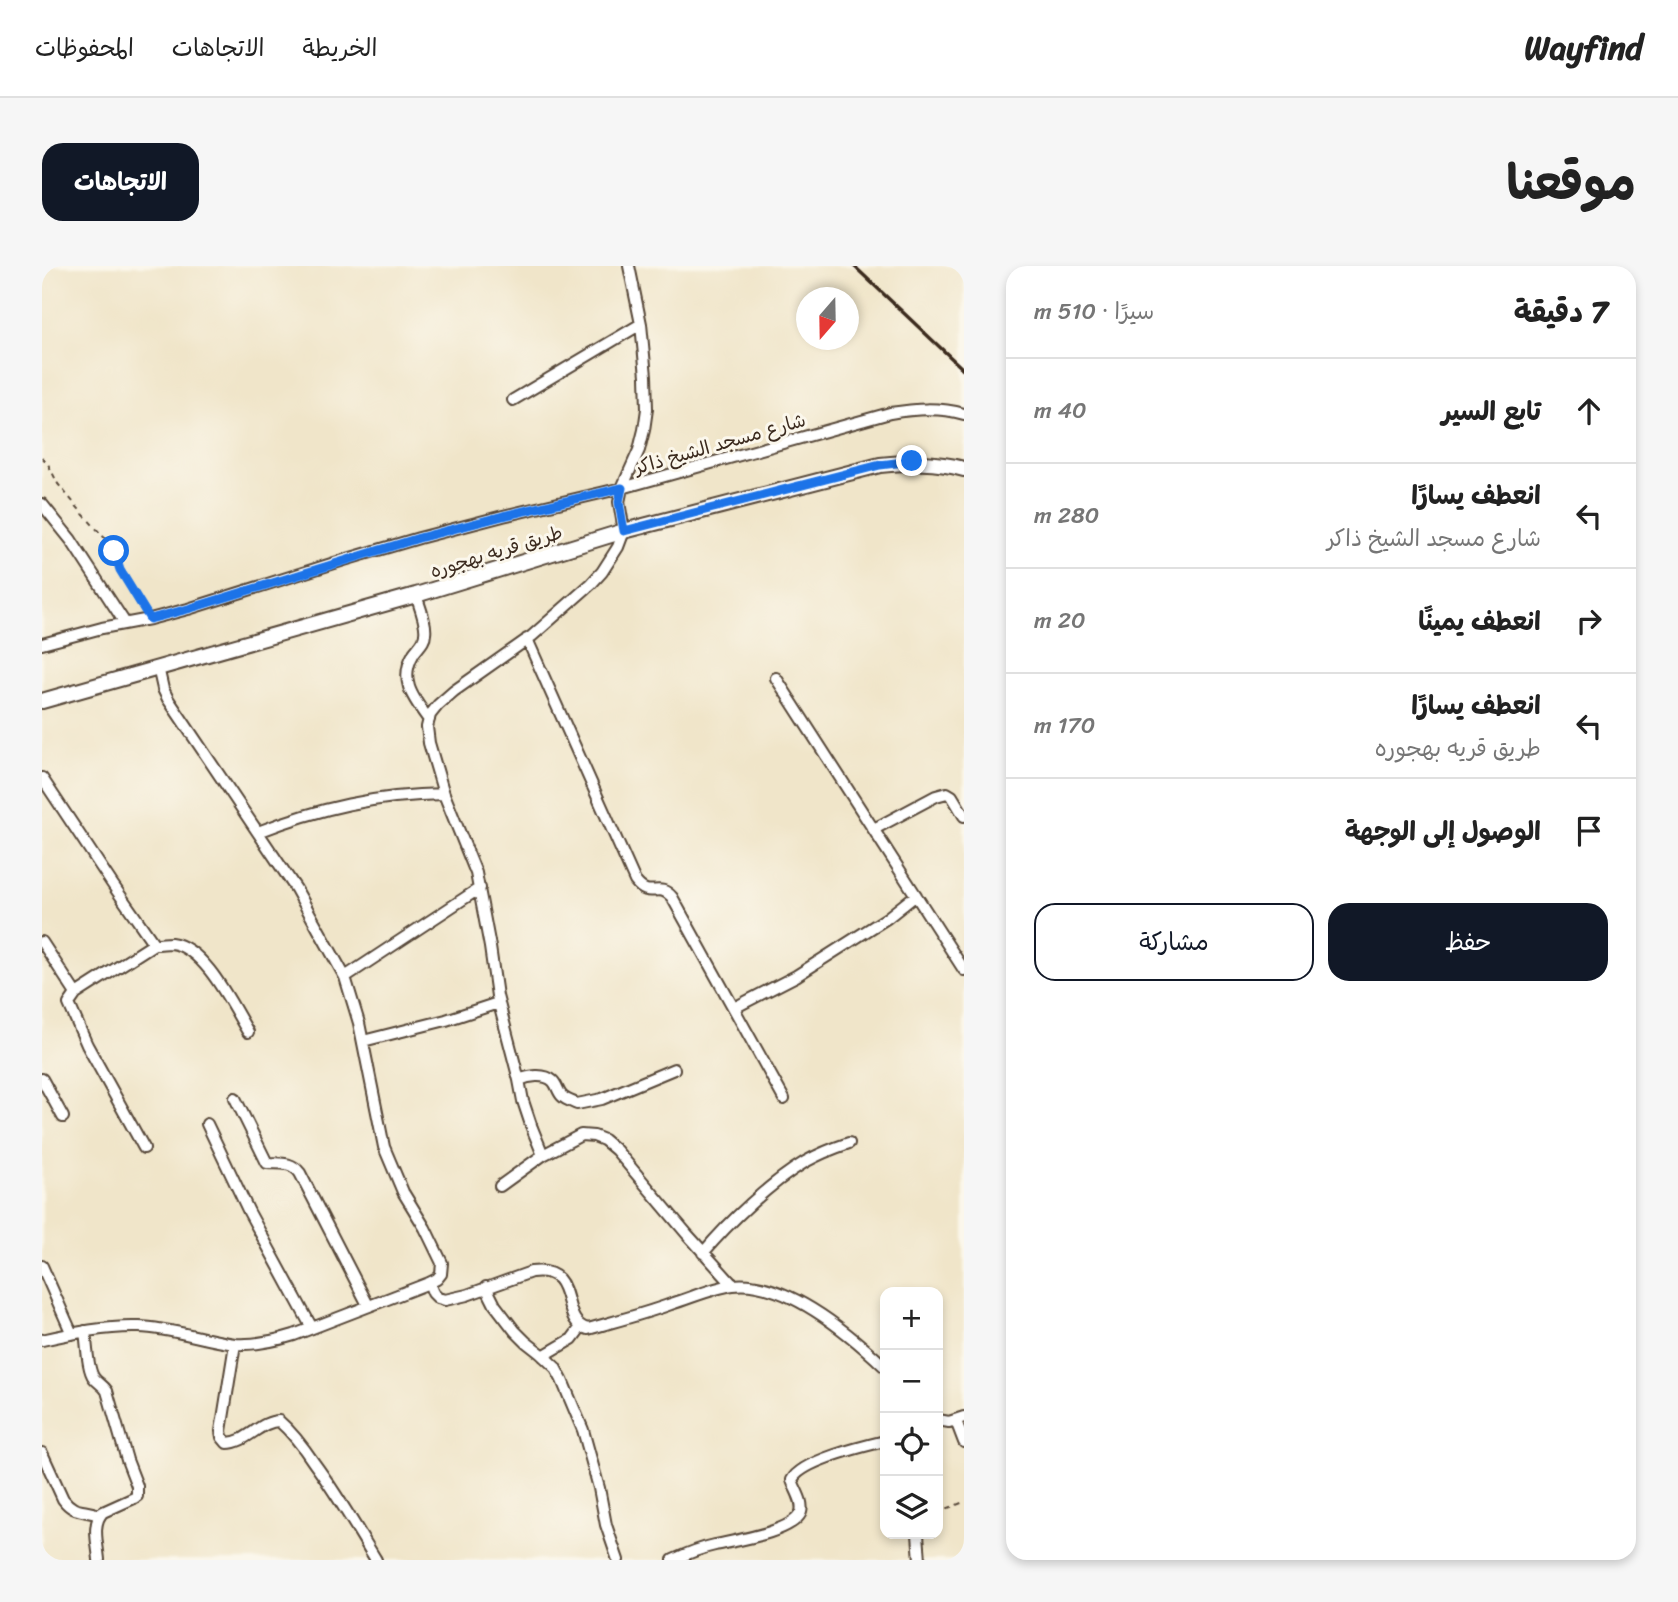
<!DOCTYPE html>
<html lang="ar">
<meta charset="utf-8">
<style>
:root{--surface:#fff;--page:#f6f6f6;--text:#222;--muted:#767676;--line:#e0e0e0;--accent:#111827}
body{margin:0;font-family:Sriracha,"Playpen Sans Arabic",sans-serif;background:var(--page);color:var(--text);direction:rtl}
.controls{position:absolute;right:21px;bottom:21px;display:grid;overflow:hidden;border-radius:14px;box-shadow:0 4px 10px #0003}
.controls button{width:63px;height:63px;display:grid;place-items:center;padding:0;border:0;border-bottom:2px solid var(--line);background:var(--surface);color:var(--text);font:35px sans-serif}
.compass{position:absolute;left:754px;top:21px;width:63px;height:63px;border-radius:50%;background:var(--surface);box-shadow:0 4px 10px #0003;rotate:200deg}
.stop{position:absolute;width:21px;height:21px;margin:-16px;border:5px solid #1a73e8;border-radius:50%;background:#fff}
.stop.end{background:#1a73e8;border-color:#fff;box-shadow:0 2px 7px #0008}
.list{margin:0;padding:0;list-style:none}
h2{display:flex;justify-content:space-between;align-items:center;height:91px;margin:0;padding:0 28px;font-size:30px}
h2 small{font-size:23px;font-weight:400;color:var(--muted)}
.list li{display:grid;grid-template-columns:46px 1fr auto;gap:21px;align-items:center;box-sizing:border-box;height:105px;padding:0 28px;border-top:2px solid var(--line)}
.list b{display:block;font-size:26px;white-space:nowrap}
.list p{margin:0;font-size:23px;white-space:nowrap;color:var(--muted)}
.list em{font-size:23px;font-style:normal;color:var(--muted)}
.actions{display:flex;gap:14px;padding:21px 28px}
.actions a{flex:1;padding:16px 0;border:2px solid var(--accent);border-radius:21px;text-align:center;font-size:24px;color:var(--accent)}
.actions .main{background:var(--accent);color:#fff}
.icon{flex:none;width:38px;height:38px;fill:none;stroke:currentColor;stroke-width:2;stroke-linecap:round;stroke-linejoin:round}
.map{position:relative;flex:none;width:922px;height:1294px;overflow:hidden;direction:ltr;border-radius:21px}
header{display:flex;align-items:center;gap:42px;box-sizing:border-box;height:98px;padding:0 35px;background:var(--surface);border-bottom:2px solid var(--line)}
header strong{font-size:33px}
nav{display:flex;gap:38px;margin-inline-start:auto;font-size:24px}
.intro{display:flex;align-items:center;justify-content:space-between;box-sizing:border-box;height:168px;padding:0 42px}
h1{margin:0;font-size:49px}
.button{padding:18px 32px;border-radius:21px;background:var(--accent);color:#fff;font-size:24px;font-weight:700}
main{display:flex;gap:42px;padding:0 42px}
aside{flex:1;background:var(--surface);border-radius:21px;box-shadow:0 4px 10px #0003}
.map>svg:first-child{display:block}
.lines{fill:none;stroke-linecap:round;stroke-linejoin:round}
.minor-casing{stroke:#564638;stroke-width:14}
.tertiary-casing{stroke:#564638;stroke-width:18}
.path{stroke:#564638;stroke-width:2;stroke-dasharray:5 5;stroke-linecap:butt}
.minor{stroke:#fff;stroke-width:10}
.tertiary{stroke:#fff;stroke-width:14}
.rail{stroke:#3b2a1e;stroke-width:3.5}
.route{stroke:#1a73e8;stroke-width:9}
.labels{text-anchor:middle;stroke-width:6;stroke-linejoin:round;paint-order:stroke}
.street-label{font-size:19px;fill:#3b2a1e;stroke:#fbf7ec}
</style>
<header>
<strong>Wayfind</strong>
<nav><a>الخريطة</a><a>الاتجاهات</a><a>المحفوظات</a></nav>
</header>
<div class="intro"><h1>موقعنا</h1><a class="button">الاتجاهات</a></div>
<main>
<aside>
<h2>7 دقيقة<small>سيرًا · 510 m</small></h2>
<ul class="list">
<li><svg class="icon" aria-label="ahead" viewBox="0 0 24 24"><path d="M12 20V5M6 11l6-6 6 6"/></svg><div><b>تابع السير</b></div><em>40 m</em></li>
<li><svg class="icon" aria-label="left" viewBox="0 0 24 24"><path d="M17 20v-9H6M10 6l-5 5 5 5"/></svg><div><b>انعطف يسارًا</b><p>شارع مسجد الشيخ ذاكر</p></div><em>280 m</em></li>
<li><svg class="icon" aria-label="right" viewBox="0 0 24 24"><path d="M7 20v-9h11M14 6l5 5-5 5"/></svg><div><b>انعطف يمينًا</b></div><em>20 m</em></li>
<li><svg class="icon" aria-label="left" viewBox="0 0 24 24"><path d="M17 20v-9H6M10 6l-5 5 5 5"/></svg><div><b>انعطف يسارًا</b><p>طريق قريه بهجوره</p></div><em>170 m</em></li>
<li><svg class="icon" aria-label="arrive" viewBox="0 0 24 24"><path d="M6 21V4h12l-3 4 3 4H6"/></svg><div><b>الوصول إلى الوجهة</b></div></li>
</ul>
<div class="actions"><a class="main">حفظ</a><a>مشاركة</a></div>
</aside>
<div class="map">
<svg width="922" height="1294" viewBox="0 0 922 1294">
<rect width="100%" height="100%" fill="#fbf7ec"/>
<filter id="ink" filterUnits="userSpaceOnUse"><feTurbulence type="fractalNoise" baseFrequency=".0143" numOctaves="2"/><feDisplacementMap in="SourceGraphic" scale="14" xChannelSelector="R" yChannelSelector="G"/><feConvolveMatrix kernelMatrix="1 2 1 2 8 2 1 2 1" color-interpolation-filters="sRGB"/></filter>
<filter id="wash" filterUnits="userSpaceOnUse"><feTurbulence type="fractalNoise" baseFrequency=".00686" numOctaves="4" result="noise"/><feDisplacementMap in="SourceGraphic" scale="28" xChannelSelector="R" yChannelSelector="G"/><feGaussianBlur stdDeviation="1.57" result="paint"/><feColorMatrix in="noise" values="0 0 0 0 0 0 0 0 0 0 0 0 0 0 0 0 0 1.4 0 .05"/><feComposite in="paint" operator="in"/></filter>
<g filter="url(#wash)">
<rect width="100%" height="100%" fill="#f0e5c9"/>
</g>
<g filter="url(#ink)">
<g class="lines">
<g class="minor-casing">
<path id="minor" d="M471,134L599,58
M0,238L29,274L83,357
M374,329C377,339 385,358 383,368C383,376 376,381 372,387C356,414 371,432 387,454
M485,373L593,615C608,635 616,615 630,631L742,833
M0,378L60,362L108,353L146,343L302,294L377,272L461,250L580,222L848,147C873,143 897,141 922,148
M734,412L922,704
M0,512L71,619L112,678C118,678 124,677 129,677C163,681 190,740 206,766
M832,563L894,530L905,527L910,530L922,550
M216,566C278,542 334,529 402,528
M0,676L34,728
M303,711L438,622
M692,742L754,710L845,652L874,629
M321,775L404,754L456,737
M0,813L21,851
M477,814C487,810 502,807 511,815C515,819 516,826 520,830C524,834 531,836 535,838L560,833L632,803
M193,832L225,897C238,898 249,895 258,907L326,1039
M165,858L207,946L270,1062
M102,882L45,779L27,738L34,728L112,678
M501,889L490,862L481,835L477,814L455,730L448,681L434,607L402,528L387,477L385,461L388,449L396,439L412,425L490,370L549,318L560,306L576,281L582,265L577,236L580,222L597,184L602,164L605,143L604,110L599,58L587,0
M458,920L501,889L539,869L552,870L562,874L574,884L645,968L691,1019
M661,987C687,956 728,917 763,896C777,888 792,882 807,877
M0,1000L30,1068
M387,1017L391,1027L396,1032L403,1034L425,1029L489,1006C539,999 515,1056 546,1063C574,1055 602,1048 629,1038C649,1032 670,1022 691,1019C743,1013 807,1067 843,1101
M444,1021L453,1039L473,1065L484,1076L498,1087L513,1101L520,1114L541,1164L557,1222L564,1259L576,1294
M43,1065C45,1077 45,1103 52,1112C56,1117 61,1119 65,1125L85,1194L95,1220V1230L92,1232L61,1246C49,1257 56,1279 57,1294
M0,1074C31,1067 65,1060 97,1061C130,1062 161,1074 193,1078C213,1079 233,1075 252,1069L387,1017L395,1013L399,1008L400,997L383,962L361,926L342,881L317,757L303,711L254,623L126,433L121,423L116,401
M193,1078L179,1165L180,1171L185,1177C205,1177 218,1155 237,1155C251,1167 262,1182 272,1197C295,1228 314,1261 334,1294
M501,1090L530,1073L539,1061
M896,1154L907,1156L922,1151
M914,1155L922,1176
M0,1187L21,1233C32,1248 41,1243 57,1249
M876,1268L878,1294
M631,1294C644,1288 659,1282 673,1279C691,1275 752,1266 759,1246C762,1235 753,1224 750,1214C759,1195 822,1180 843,1175"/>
</g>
<g class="tertiary-casing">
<path id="tertiary" d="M0,435L374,329L582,265L838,199C869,196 892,195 922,203"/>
</g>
<path class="path" d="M0,191L6,198L16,218L42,249L68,278L78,305L102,343
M896,1246L922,1236"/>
<use href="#minor" class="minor"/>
<use href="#tertiary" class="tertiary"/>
<path class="rail" d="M812,0L922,104"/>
</g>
</g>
<g class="lines" filter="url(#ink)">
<path class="route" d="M72,285L78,304L108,353L146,343L377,272L461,250L580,222L577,236L582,265L838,199L870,195"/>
</g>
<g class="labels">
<g class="street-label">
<text transform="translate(678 177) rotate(-16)" y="7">شارع مسجد الشيخ ذاكر</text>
<text transform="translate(454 285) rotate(-17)" y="7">طريق قريه بهجوره</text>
</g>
</g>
</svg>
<div class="controls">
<button>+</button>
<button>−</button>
<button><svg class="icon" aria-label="locate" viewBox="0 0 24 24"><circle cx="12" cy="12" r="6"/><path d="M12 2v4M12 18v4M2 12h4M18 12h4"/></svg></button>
<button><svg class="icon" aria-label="layers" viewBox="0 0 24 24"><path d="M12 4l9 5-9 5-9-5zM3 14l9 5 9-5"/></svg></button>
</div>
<svg class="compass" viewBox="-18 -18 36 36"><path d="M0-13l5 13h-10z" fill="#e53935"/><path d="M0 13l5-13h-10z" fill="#767676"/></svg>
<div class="stop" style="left:72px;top:285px"></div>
<div class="stop end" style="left:870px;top:195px"></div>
</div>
</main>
